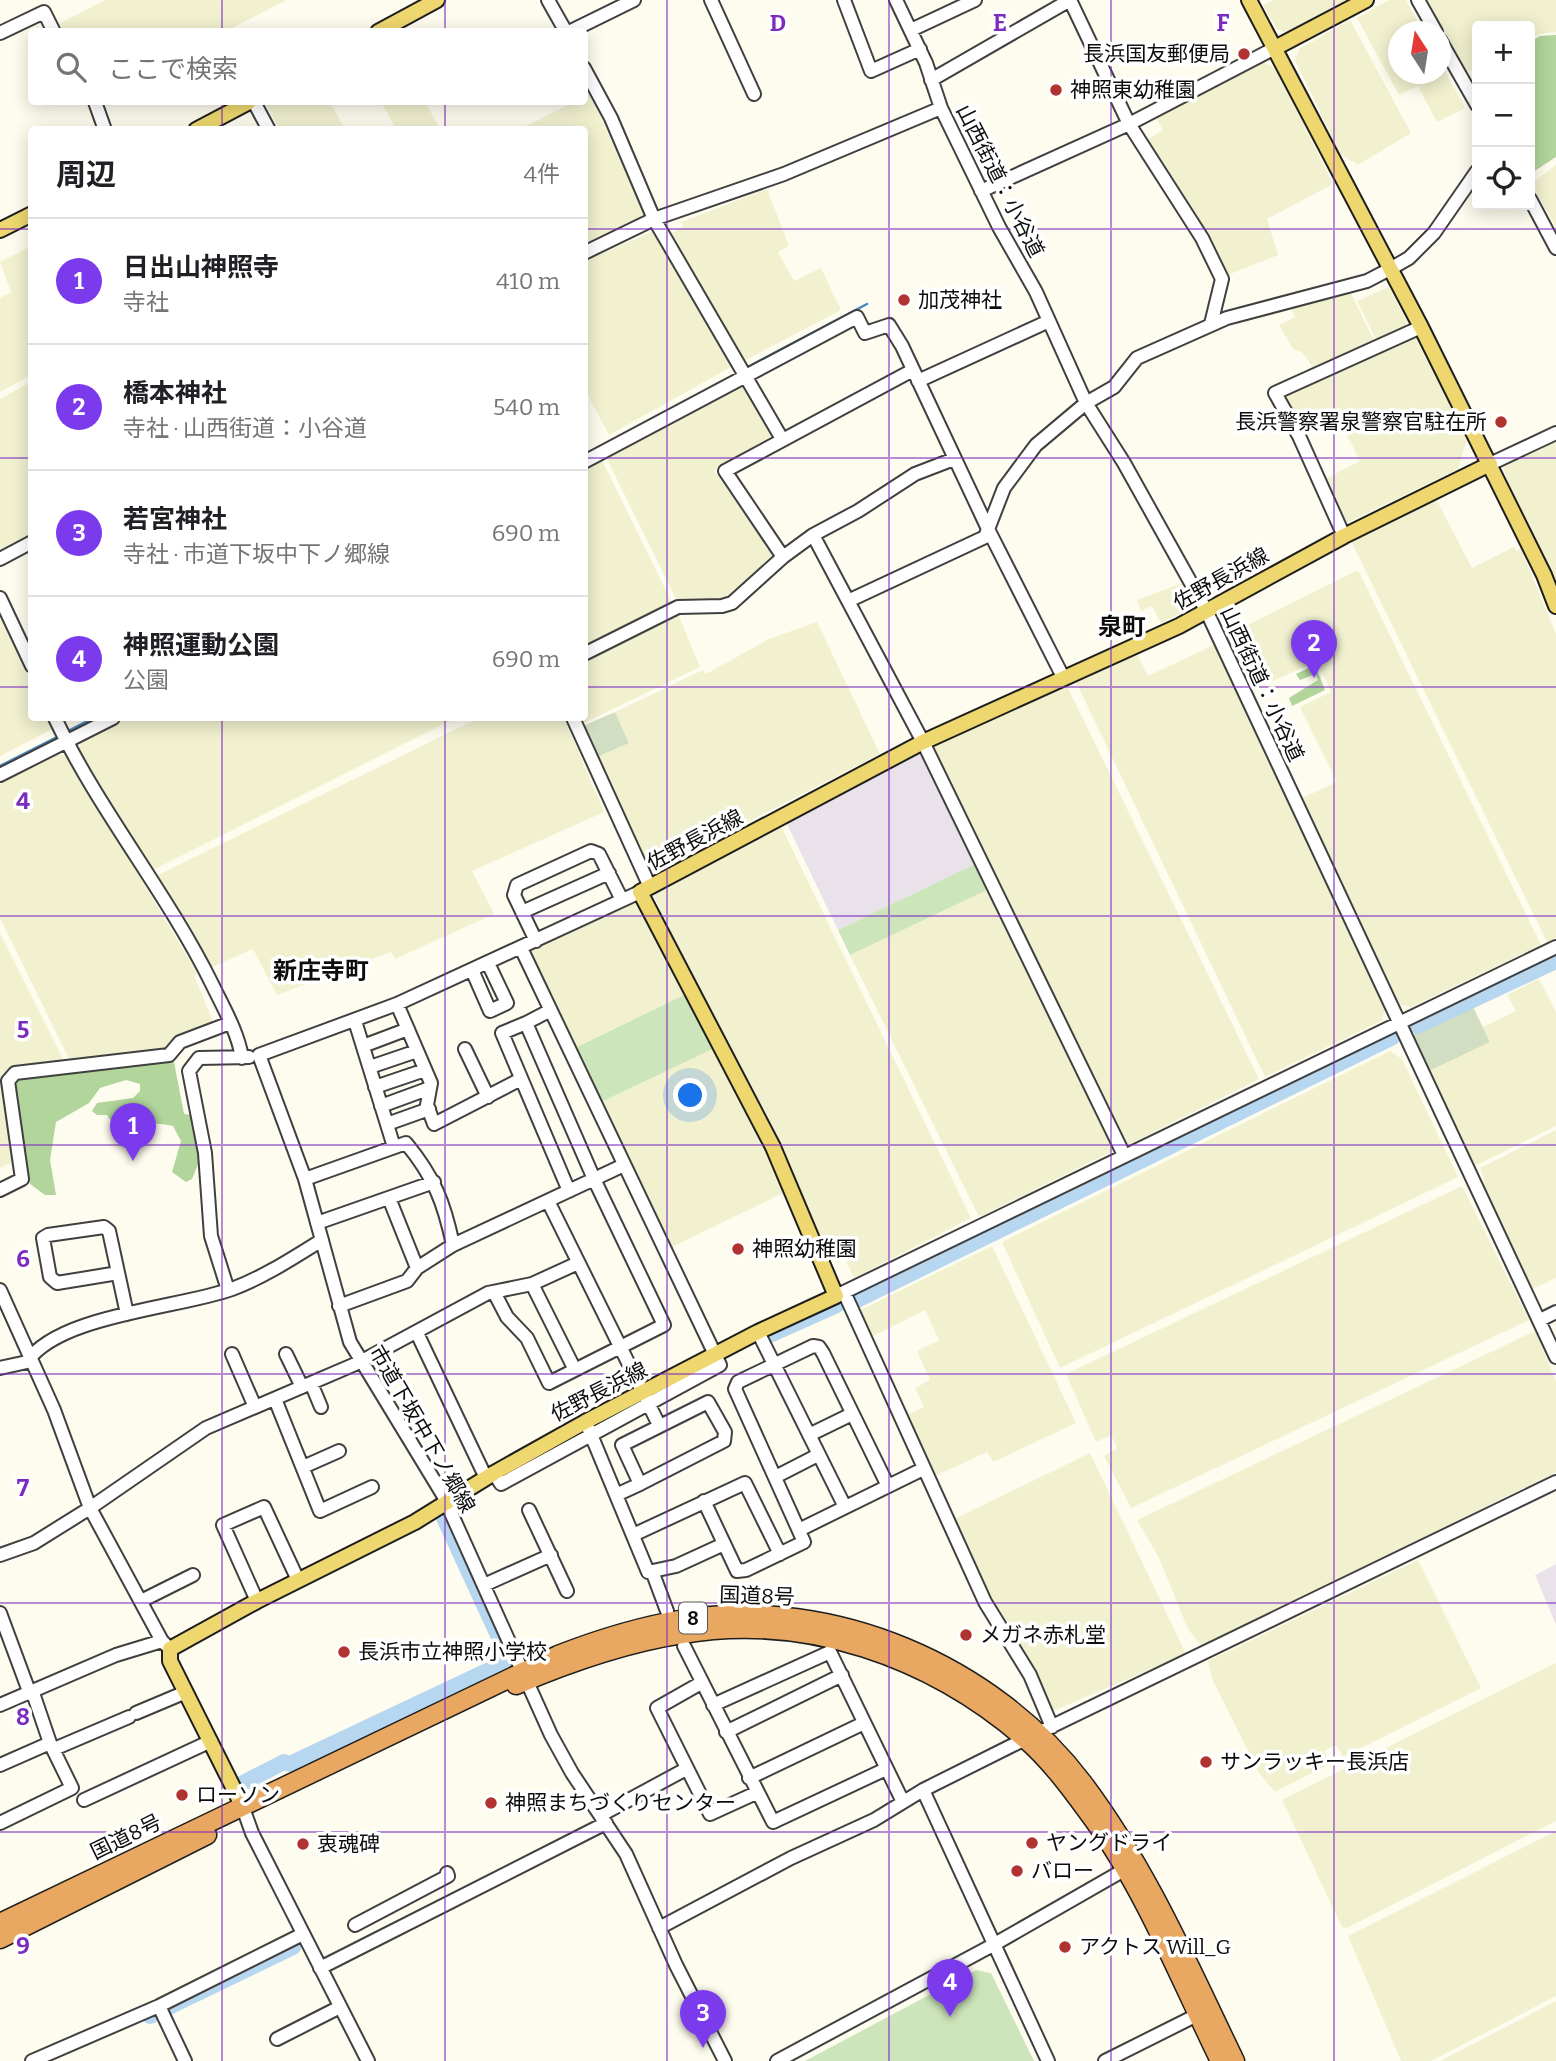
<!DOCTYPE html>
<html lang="ja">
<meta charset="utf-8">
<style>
:root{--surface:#fff;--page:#f2f2f2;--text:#202124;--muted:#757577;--line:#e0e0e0;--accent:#7c3aed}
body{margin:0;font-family:Bitter,"Noto Sans JP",serif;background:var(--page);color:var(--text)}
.controls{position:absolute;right:21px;top:21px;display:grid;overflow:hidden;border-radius:7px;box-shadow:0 4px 18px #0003}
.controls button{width:63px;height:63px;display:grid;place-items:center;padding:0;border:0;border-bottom:2px solid var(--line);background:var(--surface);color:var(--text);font:35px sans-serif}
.compass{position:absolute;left:1388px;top:21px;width:63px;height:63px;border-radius:50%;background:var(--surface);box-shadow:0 4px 18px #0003;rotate:348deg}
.you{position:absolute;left:691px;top:1096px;width:24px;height:24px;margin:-18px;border:5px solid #fff;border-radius:50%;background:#1a73e8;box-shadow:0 0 0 10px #1a73e833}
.badge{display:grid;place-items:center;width:46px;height:46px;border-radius:50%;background:var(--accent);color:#fff;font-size:23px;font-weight:700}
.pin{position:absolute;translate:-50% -58px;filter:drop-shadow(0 2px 4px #0008)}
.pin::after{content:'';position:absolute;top:37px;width:24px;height:21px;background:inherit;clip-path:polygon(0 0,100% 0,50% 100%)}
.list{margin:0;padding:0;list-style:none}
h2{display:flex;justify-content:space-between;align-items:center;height:91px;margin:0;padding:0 28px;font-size:30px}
h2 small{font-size:23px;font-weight:400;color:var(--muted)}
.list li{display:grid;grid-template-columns:46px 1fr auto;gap:21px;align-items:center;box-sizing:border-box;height:126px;padding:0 28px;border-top:2px solid var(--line)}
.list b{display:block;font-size:26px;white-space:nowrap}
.list p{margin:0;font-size:23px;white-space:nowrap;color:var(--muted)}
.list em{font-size:23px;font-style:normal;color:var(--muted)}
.icon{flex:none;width:38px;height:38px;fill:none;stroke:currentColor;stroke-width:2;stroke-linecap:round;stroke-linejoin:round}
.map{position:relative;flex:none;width:1556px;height:2061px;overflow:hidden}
.search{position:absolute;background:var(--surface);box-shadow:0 4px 18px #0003;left:28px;top:28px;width:560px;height:77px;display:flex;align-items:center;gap:18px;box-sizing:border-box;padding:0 24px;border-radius:7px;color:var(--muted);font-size:26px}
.panel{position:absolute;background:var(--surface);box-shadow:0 4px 18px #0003;left:28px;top:126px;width:560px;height:595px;border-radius:7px}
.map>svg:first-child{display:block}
.industrial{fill:#eae2eb}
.farmland{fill:#f1f1d0}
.green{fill:#cde5ba}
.forest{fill:#b1d59b}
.cemetery{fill:#d2dec1}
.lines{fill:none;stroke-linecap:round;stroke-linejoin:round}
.stream{stroke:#4487c2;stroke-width:2.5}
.river{stroke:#b7d7f1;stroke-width:16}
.minor-casing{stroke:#404040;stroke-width:16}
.major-casing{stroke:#1e1e1e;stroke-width:18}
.highway-casing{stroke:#1e1e1e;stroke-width:21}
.minor{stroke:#fff;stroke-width:12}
.major{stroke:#edd76e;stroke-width:14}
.highway{stroke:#e8a861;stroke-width:18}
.grid{fill:none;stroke:#7b2cbf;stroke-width:2;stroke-opacity:0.55}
.poi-dot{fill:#b13330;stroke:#fff;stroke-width:2.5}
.labels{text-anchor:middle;stroke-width:7;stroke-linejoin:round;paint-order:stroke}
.shield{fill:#fff;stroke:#565656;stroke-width:2}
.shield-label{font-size:19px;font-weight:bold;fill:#0d0d0d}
.poi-label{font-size:21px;fill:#0d0d0d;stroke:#fff;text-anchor:start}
.street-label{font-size:21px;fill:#0d0d0d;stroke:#fff}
.quarter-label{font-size:24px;font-weight:bold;fill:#0d0d0d;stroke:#fff}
.grid-label{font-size:23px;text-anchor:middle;font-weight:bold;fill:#7b2cbf;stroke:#fff;stroke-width:7;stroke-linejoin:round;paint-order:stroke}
</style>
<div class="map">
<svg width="1556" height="2061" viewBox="0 0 1556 2061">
<rect width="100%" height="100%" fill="#fefcee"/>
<path class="industrial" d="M922,749L977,863L838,930L786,822Z
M1556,1564V1625L1535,1575Z"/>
<path class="farmland" d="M105,0H287L226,31H64L59,24Z
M1274,0H1349L1287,33L1277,29L1263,5Z
M1389,0H1406L1423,31L1398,32V74H1440L1441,63L1465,108L1437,122L1418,86L1399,95L1357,18Z
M1421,0H1556V32L1539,34L1530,39V26H1477V67L1463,74Z
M1350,20L1411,133L1358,165L1340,154L1295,60L1299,49Z
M1262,62L1276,68L1333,184L1267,219L1278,255L1225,276L1145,141L1163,130L1155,116Z
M590,93L645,217L585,246L584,130H518L574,102H584L585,96Z
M265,102H330L345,129H279Z
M381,102H425L440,129H396Z
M1556,165V227L1531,184Z
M767,189L789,246L778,252L794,281L821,268L841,310L740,363L672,233L684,226L681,222Z
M654,231L731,367L609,435L585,390L584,261Z
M31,246V375L0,392V298L11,292L0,262Z
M1389,287L1407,322L1404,329L1377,341L1357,301Z
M1349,289L1375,343L1315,370L1302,352L1293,349L1279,325L1295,317L1289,304Z
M1414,335L1467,439L1458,469L1347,523L1325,479L1360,461L1337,415L1302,431L1284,393Z
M31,382V538L0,554V399Z
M741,382L771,436L714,471L774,554L734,596L716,603H678L605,455Z
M1556,439V588L1515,501L1502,465Z
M601,458L673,605L585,648V466Z
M1436,499L1472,568L1514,547L1516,551L1521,549L1556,634V938L1547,942L1351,541Z
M1358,570L1541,945L1411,1007L1400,1005L1300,799L1337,782L1300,707L1331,692L1317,661L1253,690L1224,637Z
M1183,583L1194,603L1192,608L1161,623L1152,606L1141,611L1137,600Z
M677,612L700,667L584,723L582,718H584L585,658Z
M0,616L31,683L32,718H48L53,729L0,756Z
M817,622L880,754L654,870L645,864L597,757L629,743L615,712L703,670L706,674L769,639Z
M1218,643L1385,1010L1381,1021L1265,1077L1076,682L1136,653L1148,676Z
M1067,686L1259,1079L1124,1147L930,745Z
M127,718H455L153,870L78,752L81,742Z
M479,718H564L604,812L472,871L494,914L395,959L391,952L277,995L253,949L210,968L158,875Z
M57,755H67L197,973L194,975L214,1024L166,1051L70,1061L0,918V784Z
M781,826L971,1218L854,1278L844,1256L830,1261L777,1134L679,951L653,894Z
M989,889L1117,1149L979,1217L850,955Z
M632,903L639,906L684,995L573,1049L528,950Z
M0,933L64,1061L14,1069L2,1074L15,1161L0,1168Z
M1539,979L1556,1012V1126L1473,1167L1427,1072L1490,1042L1483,1027L1516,1011L1507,995Z
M715,1048L751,1116L785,1192L668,1249L599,1103Z
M1390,1051L1402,1059L1458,1177L1060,1368L1002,1242Z
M1556,1130V1278L1533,1289L1481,1182L1485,1180L1480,1168Z
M1462,1186L1529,1320L1131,1508L1104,1456L1117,1448L1111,1435L1096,1442L1066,1374Z
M992,1246L1076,1423L993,1462L987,1452L933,1477L904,1416L924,1407L915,1388L930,1380L917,1351L939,1340L925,1310L869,1338L858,1311Z
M1535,1331L1556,1381V1472L1201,1646L1188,1629L1159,1558L1137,1520Z
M1090,1453L1186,1654L1053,1711L1014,1632L981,1580L952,1520Z
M1418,1560L1481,1688L1343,1757L1336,1745L1324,1751L1330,1764L1275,1792L1259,1773L1212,1679L1208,1661Z
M1556,1663V1821L1347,1928L1342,1927L1282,1800Z
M1556,1831V1996L1431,2061H1401L1348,1936Z
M1556,2001V2061H1440Z"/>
<path class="green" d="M977,863L989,889L850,955L838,930Z
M684,995L715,1048L599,1103L573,1049Z
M976,1970L991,1973L1034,2061H805Z"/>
<path class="forest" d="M1556,35V157L1530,174V42L1540,36Z
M1315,665L1325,690L1292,706L1289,698L1318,680L1315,674L1300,680L1296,674Z
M173,1057L184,1114L193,1115L201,1157L192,1179L186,1182L172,1172L181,1141L173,1126C152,1121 131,1126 111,1121L107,1115H97L92,1111L97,1103L133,1098L140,1091V1084L126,1080L100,1088L89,1103L56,1122L50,1160L56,1195H45L30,1184L12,1083L17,1075Z"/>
<path class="cemetery" d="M615,712L629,743L597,757L583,726Z
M1473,1007L1490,1042L1427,1072L1410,1036Z"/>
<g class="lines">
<path class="stream" d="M746,368L867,304
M68,731L93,718
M0,766L59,736"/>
<path class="river" d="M1417,1026L1556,961
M857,1300L1393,1037
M772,1334L837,1305
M558,1445L636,1403
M243,1783L284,1762L290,1764L506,1662L508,1657L444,1518
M150,2016L293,1947"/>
<g class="minor-casing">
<path id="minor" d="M548,0L566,32
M711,0L754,94
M844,0L871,71L920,49
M896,0L926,63L941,108L999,227L1036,292L1086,403L1124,463L1206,610L1556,1357
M1070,0L1129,124L1202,238L1222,279L1211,324
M1418,0L1436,32
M911,30L975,0
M569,32L634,0
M0,33L44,12L54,32
M1440,40L1477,105
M584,68L611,118L654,219L782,439
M931,80L1070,0
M95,102L105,130
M254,102L269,130
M981,191L1129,124L1275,48
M1530,199L1556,248
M584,253L654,219L784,174L941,108
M918,381L1049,321
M584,462L857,317L865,333L889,325L902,346L989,531L1064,679
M1490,464L1556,433
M813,535L923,742L1124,1155
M1344,536L1299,436L1275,393L1421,327
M783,557L725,471L913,370
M0,559L32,542
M0,598L32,666
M848,601L985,537L1004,488L1036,445L1086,403L1114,387L1137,358L1227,318L1367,281L1390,269L1409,258L1434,233L1477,171
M584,654L678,607L722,606L732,603L783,557L813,535L858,511L915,474L954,459
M55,718C99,811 166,891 212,984C223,1007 238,1032 242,1058
M573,718L650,887
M0,775L113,718
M640,892L397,1004L259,1055L305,1179L350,1342L443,1495L551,1735L572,1773L626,1854L676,1965L725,2061
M522,912L609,873
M536,941L514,895L517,885L591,851L599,854L622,900
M472,970L490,1011L507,1003L488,963
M397,1004L431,1083L427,1105L434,1124L521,1079
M355,1021L394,1147
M526,1023L502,1033L569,1191
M363,1046L408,1029
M465,1049L488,1097
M370,1067L417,1051
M375,1087L425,1070
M381,1106L430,1088
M387,1124L429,1109
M305,1179L406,1143C434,1177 444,1202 453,1245
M0,1190L22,1179L8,1081L15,1073L169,1055L180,1042L230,1023
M389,1198L417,1268
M548,1201L659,1425
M317,1223L434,1182
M118,1273L57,1283L50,1277L43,1238L48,1235L104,1227L109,1231L127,1314
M532,1284L575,1370
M0,1290L54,1410L90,1508L206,1428L360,1362L488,1293L532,1284L578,1263
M228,1290L211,1236L205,1153L189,1071L199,1058L249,1057
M844,1292L985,1602L1030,1675L1052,1727
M495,1294L507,1317L527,1338L549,1383L664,1325L594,1179L526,1023L549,1011
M836,1296L1556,947
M339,1306L407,1281L417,1268L453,1245L624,1165
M1540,1320L1556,1312
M758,1332L845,1507
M417,1333L486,1478
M232,1354L255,1407
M286,1354L302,1387
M0,1368L27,1362C58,1315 179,1308 232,1289C264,1277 293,1258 322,1240
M311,1383L321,1407
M275,1399L320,1511L372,1487
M708,1402L725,1432L724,1441L640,1484L622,1445Z
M587,1425L648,1572L676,1566L724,1544
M809,1435L852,1414
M303,1467L339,1451
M494,1473L501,1484L720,1365L521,948
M777,1476L818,1455
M616,1495L640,1484
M704,1501L737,1571L746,1570L804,1542L735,1389L738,1382L813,1346L819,1347L823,1353L888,1486
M529,1510L567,1591
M801,1529L923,1469
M633,1535L745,1483L780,1554
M0,1555L34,1543L90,1508L162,1641L170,1649
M652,1571L667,1611
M484,1585L551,1555
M141,1601L193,1575
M257,1601L223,1525L264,1507L298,1580
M0,1613L30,1694
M684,1646L773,1822L886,1769
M701,1683L657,1708L710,1814L756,1793
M0,1705L116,1655L162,1641
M713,1705L830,1652L903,1802
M136,1713L186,1692
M726,1732L842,1675
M54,1749L129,1717
M0,1765L50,1743
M749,1778L864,1723
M923,1790L1048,2061
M84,1800L211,1741
M242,1805L252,1833L368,2061
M601,1815L686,1769
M0,1823L72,1788L50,1743L33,1693
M355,1925L448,1876L447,1873
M659,1928L791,1858L874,1820L923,1790L1011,1746L1556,1482
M320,1968L606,1823
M277,2039L340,2007
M32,2061L159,2006
M185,2061L159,2006L303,1934
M777,2061L993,1945L1124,1870
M1105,2061L1197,2015"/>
</g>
<g class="major-casing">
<path id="major" d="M1249,0L1421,327L1544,575L1556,606
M378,32L437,0
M1275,48L1366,0
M196,130L249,102
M0,230L32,214
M242,1805L170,1661V1649L257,1601L415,1522L494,1473L585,1422L758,1332L836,1296L773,1147L640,892L923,742L1179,626L1344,536L1490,464"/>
</g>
<g class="highway-casing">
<path id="highway" d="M516,1685C570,1662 624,1643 682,1634C806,1613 930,1657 1024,1738C1051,1761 1074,1793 1095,1822C1145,1891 1182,1984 1220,2061
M0,1923L558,1655C599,1639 641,1626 685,1619C833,1596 993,1664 1083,1783C1147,1868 1189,1966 1235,2061
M0,1939L207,1835"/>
</g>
<use href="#minor" class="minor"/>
<use href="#major" class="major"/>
<use href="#highway" class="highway"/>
</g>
<path class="grid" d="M222,0V32M445,0V32M667,0V2061M889,0V2061M1111,0V2061M1334,0V2061M222,102V130M445,102V130M0,229H32M584,229H1556M0,458H32M584,458H1556M0,687H32M584,687H1556M222,718V2061M445,718V2061M0,916H1556M0,1145H1556M0,1374H1556M0,1603H1556M0,1832H1556"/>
<g class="poi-dot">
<circle cx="1244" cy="54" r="7"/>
<circle cx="1056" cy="90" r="7"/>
<circle cx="904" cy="300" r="7"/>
<circle cx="1501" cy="422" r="7"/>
<circle cx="738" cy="1249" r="7"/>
<circle cx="966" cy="1635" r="7"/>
<circle cx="344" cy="1652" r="7"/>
<circle cx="1206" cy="1762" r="7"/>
<circle cx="182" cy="1795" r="7"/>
<circle cx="491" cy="1803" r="7"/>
<circle cx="1032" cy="1843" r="7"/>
<circle cx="303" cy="1844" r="7"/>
<circle cx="1017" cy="1871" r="7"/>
<circle cx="1065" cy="1947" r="7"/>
</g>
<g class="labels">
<rect class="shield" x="679" y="1602.5" width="28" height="31" rx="5"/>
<g class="shield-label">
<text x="693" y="1625">8</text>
</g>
<g class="poi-label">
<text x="1230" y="61" text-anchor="end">長浜国友郵便局</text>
<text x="1070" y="97">神照東幼稚園</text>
<text x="918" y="307">加茂神社</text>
<text x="1487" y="429" text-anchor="end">長浜警察署泉警察官駐在所</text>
<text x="752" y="1256">神照幼稚園</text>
<text x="980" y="1642">メガネ赤札堂</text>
<text x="358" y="1659">長浜市立神照小学校</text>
<text x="1220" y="1769">サンラッキー長浜店</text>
<text x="196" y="1802">ローソン</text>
<text x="505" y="1810">神照まちづくりセンター</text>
<text x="1046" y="1850">ヤングドライ</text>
<text x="317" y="1851">衷魂碑</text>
<text x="1031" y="1878">バロー</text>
<text x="1079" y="1954">アクトス Will_G</text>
</g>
<g class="street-label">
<text transform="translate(1000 181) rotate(63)" y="7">山西街道：小谷道</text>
<text transform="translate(1221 579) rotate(-29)" y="7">佐野長浜線</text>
<text transform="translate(1262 684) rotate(65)" y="7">山西街道：小谷道</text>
<text transform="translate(695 840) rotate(-28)" y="7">佐野長浜線</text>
<text transform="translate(599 1392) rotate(-27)" y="7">佐野長浜線</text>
<text transform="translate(422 1429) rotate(60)" y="7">市道下坂中下ノ郷線</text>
<text transform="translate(757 1596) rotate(2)" y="7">国道8号</text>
<text transform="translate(126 1837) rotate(-26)" y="7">国道8号</text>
</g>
<g class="quarter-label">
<text x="1122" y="635">泉町</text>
<text x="321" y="979">新庄寺町</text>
</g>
</g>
<g class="grid-label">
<text x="778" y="31">D</text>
<text x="1000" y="31">E</text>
<text x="1223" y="31">F</text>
<text x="23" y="809">4</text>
<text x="23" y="1038">5</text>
<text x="23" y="1267">6</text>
<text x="23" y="1496">7</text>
<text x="23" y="1725">8</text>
<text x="23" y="1954">9</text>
</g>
</svg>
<div class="controls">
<button>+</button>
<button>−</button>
<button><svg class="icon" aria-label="locate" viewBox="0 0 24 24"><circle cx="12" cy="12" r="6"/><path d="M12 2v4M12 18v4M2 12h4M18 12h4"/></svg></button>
</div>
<svg class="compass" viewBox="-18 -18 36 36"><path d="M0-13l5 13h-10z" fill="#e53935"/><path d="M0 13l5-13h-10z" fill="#757577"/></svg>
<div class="you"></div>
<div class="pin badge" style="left:133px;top:1161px">1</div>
<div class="pin badge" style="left:1314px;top:678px">2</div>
<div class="pin badge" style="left:703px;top:2048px">3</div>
<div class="pin badge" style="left:950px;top:2017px">4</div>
<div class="search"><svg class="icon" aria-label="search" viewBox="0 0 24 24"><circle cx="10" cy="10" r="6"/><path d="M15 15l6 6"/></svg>ここで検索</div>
<section class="panel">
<h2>周辺<small>4件</small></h2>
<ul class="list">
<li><span class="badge">1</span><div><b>日出山神照寺</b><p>寺社</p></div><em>410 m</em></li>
<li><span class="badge">2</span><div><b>橋本神社</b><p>寺社 · 山西街道：小谷道</p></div><em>540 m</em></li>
<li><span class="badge">3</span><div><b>若宮神社</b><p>寺社 · 市道下坂中下ノ郷線</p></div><em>690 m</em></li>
<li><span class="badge">4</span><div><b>神照運動公園</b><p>公園</p></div><em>690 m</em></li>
</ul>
</section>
</div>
